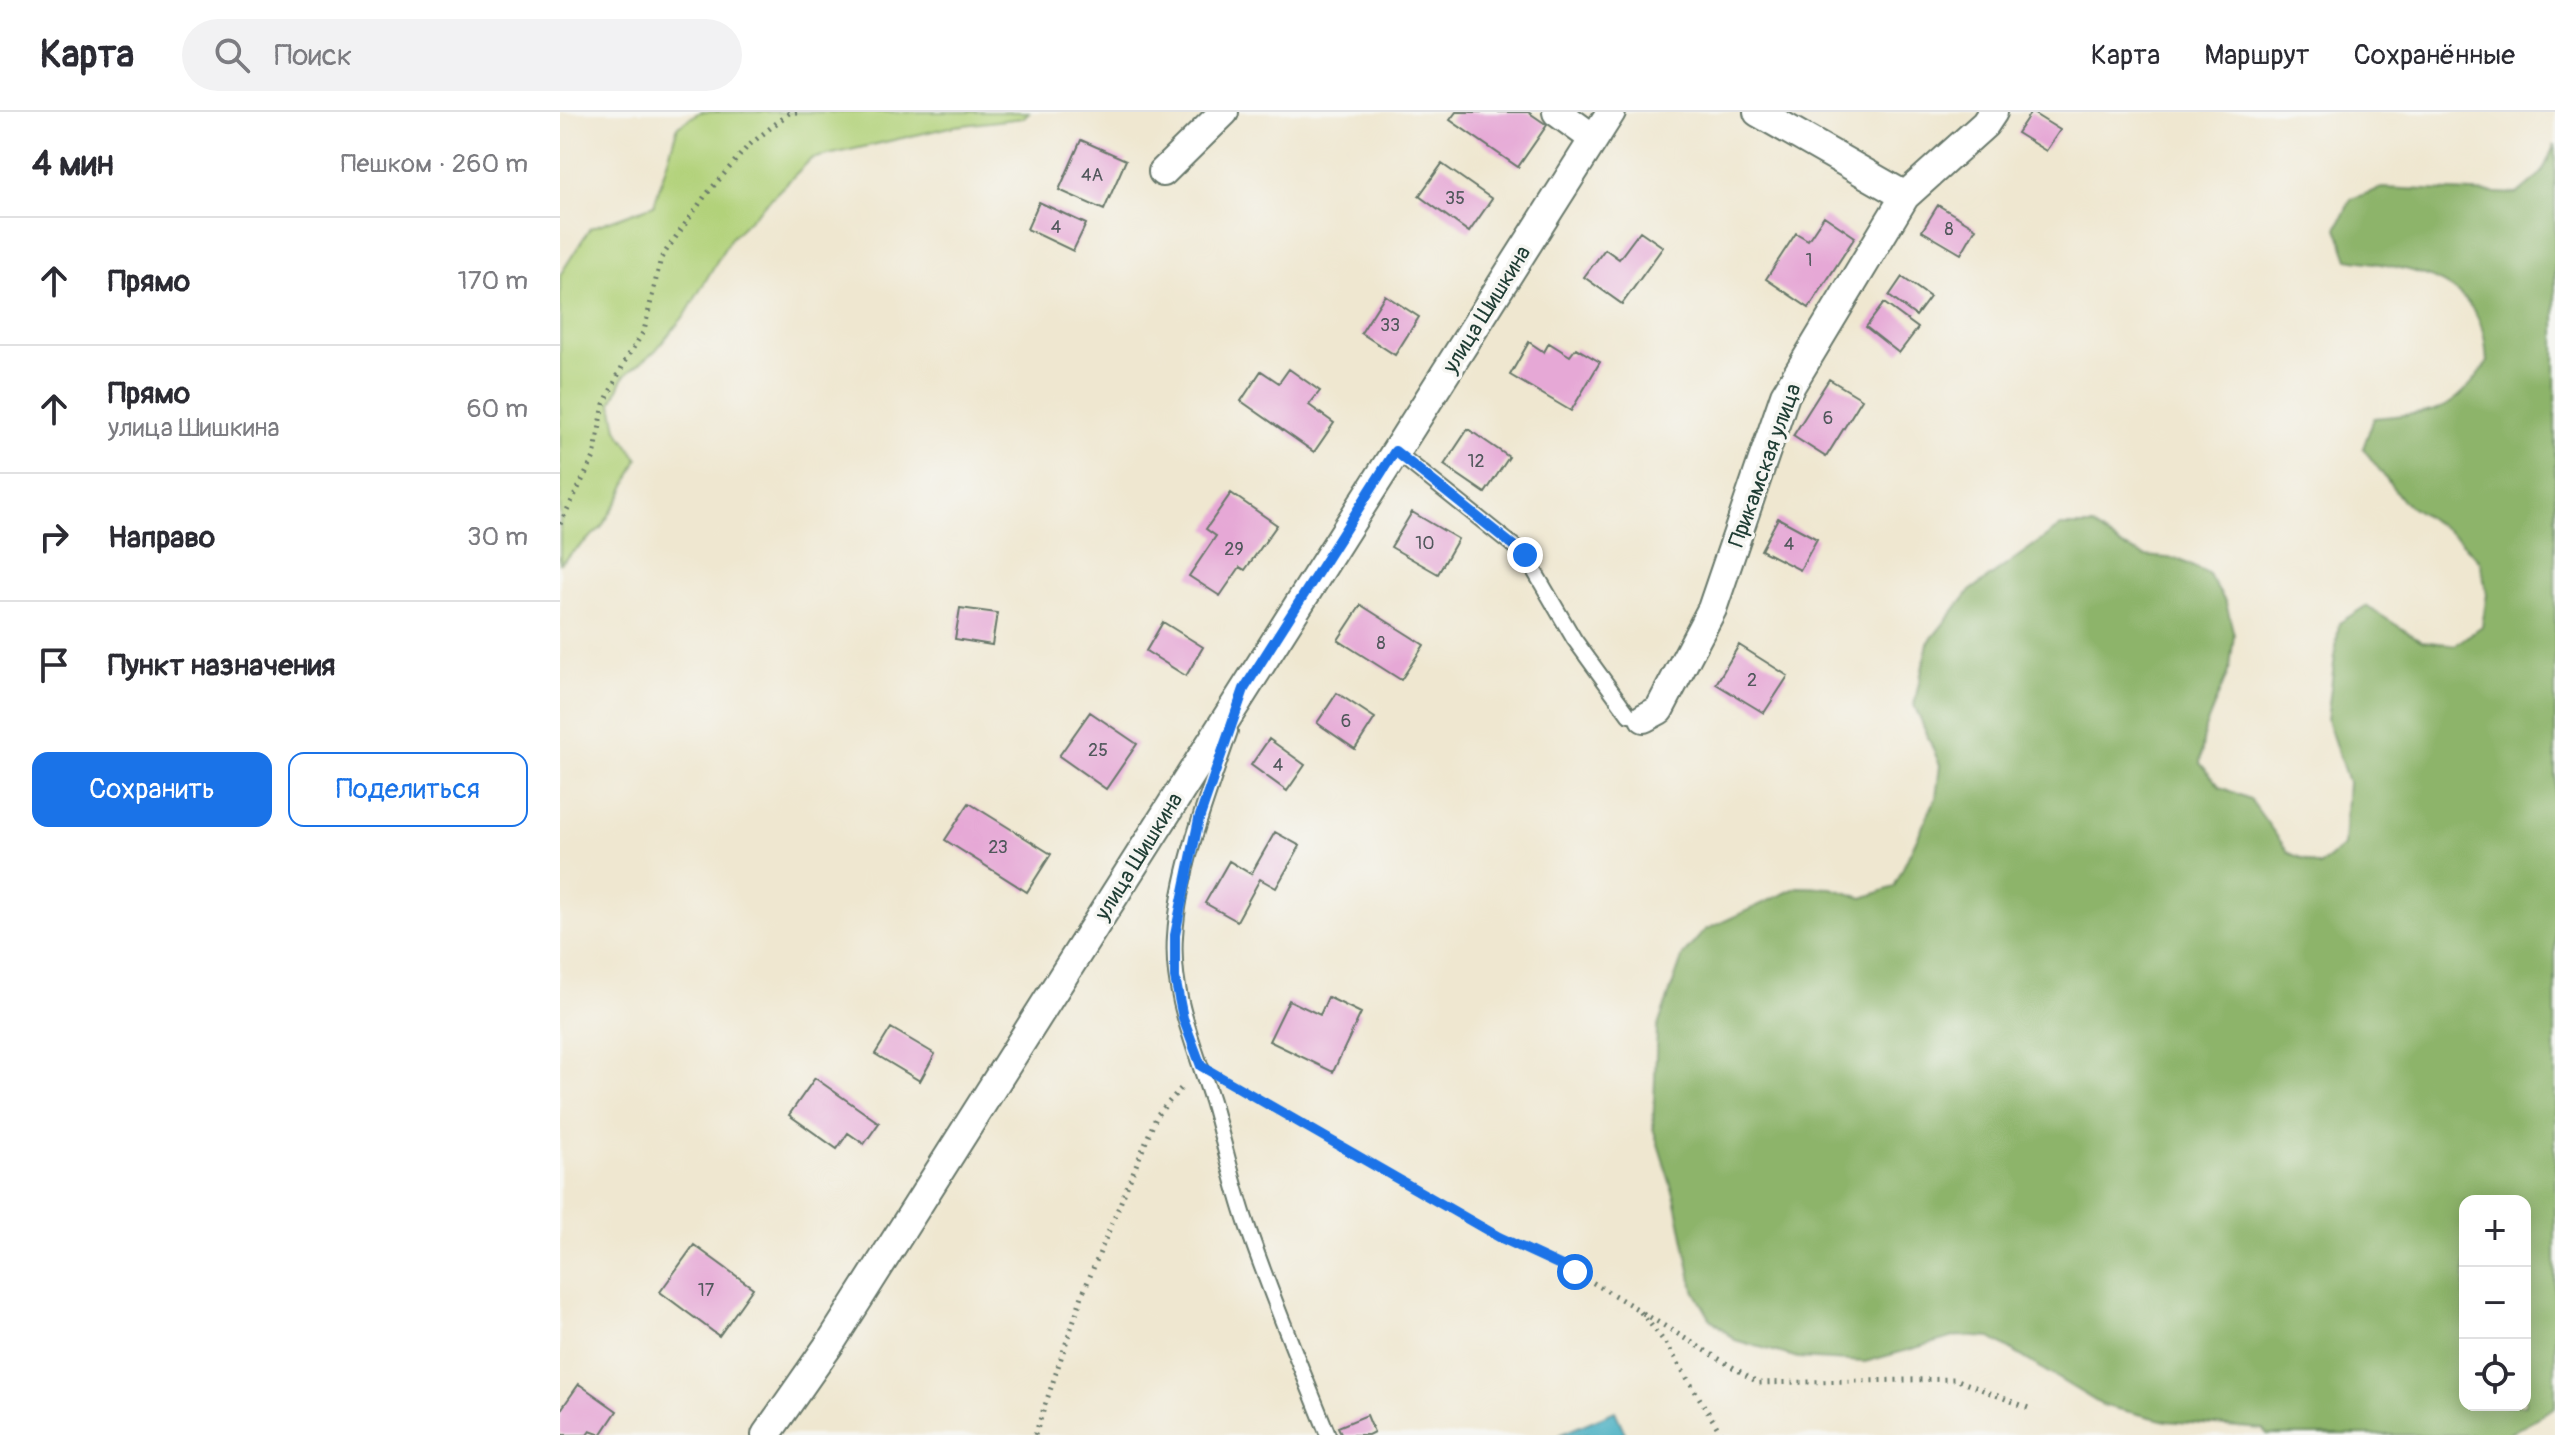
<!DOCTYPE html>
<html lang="ru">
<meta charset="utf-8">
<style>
:root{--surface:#fff;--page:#f2f2f3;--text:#2b2b33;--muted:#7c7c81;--line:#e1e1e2;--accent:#1a73e8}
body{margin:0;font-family:Pangolin,sans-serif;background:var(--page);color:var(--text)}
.controls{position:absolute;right:24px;bottom:24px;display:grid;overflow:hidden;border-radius:16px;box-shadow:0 4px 20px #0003}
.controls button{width:72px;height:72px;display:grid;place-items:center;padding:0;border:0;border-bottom:2px solid var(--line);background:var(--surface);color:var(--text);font:40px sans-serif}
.stop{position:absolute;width:24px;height:24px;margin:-18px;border:6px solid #1a73e8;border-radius:50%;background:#fff}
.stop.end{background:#1a73e8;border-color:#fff;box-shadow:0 2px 8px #0008}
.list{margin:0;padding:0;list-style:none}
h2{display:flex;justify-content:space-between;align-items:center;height:104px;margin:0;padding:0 32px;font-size:34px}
h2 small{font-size:26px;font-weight:400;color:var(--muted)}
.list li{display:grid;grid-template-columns:52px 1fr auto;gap:24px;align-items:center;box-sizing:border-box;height:128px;padding:0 32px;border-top:2px solid var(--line)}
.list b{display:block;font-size:30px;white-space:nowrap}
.list p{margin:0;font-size:26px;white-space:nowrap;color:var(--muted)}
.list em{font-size:26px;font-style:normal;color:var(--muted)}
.actions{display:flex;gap:16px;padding:24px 32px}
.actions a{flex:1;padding:18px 0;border:2px solid var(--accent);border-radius:16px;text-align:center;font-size:28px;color:var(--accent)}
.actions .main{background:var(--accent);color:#fff}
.icon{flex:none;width:44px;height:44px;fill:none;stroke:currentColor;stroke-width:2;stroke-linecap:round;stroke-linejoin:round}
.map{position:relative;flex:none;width:1995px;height:1323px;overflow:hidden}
header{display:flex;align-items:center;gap:48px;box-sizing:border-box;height:112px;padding:0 40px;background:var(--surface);border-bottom:2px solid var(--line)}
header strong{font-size:38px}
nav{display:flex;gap:44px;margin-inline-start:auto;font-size:28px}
.search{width:560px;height:72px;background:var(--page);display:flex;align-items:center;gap:20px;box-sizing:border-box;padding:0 28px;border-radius:44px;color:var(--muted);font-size:30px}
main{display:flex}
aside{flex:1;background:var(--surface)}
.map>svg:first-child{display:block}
.green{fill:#b2d27a;stroke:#688857;stroke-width:2}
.forest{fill:#8db46a;stroke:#56784f;stroke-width:2;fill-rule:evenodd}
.water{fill:#41acc0;stroke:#30747a;stroke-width:2}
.building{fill:#e6a8d6}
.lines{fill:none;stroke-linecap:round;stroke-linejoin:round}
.service-casing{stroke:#68786b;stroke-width:18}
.minor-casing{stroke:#68786b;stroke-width:32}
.path{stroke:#68786b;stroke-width:5;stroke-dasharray:2 6;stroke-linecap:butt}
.service{stroke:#fff;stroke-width:14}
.minor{stroke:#fff;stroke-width:28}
.route{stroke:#1a73e8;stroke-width:10}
.labels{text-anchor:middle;stroke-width:7;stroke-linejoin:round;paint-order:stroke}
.number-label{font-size:18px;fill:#51585c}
.street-label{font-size:22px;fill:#1f3d34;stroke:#f6f6f2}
</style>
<header>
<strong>Карта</strong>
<div class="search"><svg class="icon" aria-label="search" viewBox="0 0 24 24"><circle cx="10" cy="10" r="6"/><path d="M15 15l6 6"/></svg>Поиск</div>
<nav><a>Карта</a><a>Маршрут</a><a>Сохранённые</a></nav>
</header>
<main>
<aside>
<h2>4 мин<small>Пешком · 260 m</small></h2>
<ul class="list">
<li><svg class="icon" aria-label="ahead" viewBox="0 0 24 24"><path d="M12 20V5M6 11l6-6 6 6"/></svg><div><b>Прямо</b></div><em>170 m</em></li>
<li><svg class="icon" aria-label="ahead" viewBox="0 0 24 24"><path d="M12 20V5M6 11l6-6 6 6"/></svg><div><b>Прямо</b><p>улица Шишкина</p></div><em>60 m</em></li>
<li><svg class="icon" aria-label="right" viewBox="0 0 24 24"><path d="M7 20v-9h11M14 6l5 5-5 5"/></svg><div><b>Направо</b></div><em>30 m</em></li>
<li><svg class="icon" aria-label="arrive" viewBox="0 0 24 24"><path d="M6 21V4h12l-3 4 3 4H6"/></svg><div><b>Пункт назначения</b></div></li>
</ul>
<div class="actions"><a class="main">Сохранить</a><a>Поделиться</a></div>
</aside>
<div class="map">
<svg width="1995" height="1323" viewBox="0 0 1995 1323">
<rect width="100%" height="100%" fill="#f6f6f2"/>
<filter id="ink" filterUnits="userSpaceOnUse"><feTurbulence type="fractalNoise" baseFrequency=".0125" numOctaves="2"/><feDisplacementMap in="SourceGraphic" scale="16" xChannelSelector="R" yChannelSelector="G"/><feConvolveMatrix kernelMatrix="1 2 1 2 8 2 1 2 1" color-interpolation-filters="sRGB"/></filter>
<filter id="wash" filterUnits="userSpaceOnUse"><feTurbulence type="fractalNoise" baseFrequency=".006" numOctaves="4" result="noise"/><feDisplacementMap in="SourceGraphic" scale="32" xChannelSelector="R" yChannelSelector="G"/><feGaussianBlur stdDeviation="1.8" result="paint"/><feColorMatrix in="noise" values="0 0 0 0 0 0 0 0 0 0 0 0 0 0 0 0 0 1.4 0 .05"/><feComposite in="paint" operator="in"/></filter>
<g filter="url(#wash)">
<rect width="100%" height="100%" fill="#efe7d0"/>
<path class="green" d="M140,0H469L463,6L395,14L251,47L170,127L126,202L95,239L64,264L52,291L57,317L78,347L61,384L41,416L0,451V163L30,116L94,93L118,14Z"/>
<path class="forest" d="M1995,32V1295L1947,1323H1707L1702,1317L1606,1309L1542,1293L1431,1226L1398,1224L1305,1250L1238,1246L1175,1228L1150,1206L1134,1178L1115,1086L1093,1016L1097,917L1123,843L1145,818L1238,775L1271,776L1303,786L1334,775L1376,686L1380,653L1354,593L1368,531L1410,479L1501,414H1533L1560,433L1585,444L1618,447L1648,462L1666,491L1674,523L1670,555L1645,616L1640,651L1660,675L1690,687L1729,741L1759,754L1784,734L1788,670L1767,608L1779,511L1806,494L1862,529L1895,533L1922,514L1927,482L1920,450L1898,426L1843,389L1803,336L1814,306C1875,299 1889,306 1927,251C1926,241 1926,230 1923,220C1907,161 1838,155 1788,147L1777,116L1791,87L1822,76L1957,82L1982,61ZM1905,1089H1965V1293H1905Z"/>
<path class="water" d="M1055,1299L1066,1323H999Z"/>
<g id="blocks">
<path class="building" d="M896,0H968L987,13L958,55L890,8Z
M1471,0L1500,18L1486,39L1457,21Z
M521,28L566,48L544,98L499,78Z
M882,52L932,87L909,120L859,84Z
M479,90L526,112L513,139L467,117Z
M1378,93L1416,116L1401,142L1362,119Z
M1264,104L1295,125L1249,196L1206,167L1236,121L1248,128Z
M1080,119L1103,135L1062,192L1024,165L1045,137L1059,147Z
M1342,165L1370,185L1356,204L1329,184Z
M825,183L859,205L835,243L801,221Z
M1324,191L1358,216L1339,241L1306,215Z
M969,230L984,240L989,231L1010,244L1016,236L1040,250L1011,299L950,263Z
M729,257L760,279L749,293L774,311L754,340L681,289L701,259L719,271Z
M1269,267L1302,287L1266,345L1233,324Z
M908,317L949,345L925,381L884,353Z
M671,381L717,413L685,458L680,455L660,484L629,464L656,424L646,417Z
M852,400L898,427L878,462L831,435Z
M1218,406L1257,427L1240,458L1201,438Z
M801,493L864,533L841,568L778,528Z
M400,496L437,501L432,533L395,527Z
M603,510L643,535L626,564L586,539Z
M1179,533L1228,564L1204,601L1156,572Z
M777,581L815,606L795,637L757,611Z
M530,600L577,632L546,677L499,644Z
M709,627L745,653L727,679L691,653Z
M409,691L491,742L467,780L385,728Z
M715,720L740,734L716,776L700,767L677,809L645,791L669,749L691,762Z
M768,885L801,901L773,960L709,929L729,888L760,903Z
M331,916L375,942L360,969L315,942Z
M255,966L319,1011L304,1032L288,1021L277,1037L229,1003Z
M134,1133L193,1176L159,1224L100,1180Z
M19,1272L57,1299L41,1323L30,1319L27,1323H3L0,1321V1299Z
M807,1303L814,1320L808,1323H782L778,1315Z"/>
</g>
</g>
<g filter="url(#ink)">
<use href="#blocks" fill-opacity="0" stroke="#68786b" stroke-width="2"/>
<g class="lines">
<g class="service-casing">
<path id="service" d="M835,339L965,443L1014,527L1069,603L1084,606
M670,619C648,683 619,756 615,824C611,884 635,934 652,989C664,1030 673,1072 687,1113C711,1184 740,1253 768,1323"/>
</g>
<g class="minor-casing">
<path id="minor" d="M997,0L1034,27
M1198,0L1345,84
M603,60L664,0
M1084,606L1099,598L1152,497L1225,283L1345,84L1425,12L1433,0
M206,1323L271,1230L1051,0"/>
</g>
<path class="path" d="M0,412L34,345L44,292L65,249L84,219L101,146L145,84L188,34L229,1L237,0
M669,970L939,1125L1015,1160L1079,1198L1107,1233L1162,1323
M1083,1201L1199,1271L1395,1267L1471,1297
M475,1323L523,1181L597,1003L624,973"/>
<use href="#service" class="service"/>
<use href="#minor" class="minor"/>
</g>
</g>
<g class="lines" filter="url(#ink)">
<path class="route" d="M965,443L835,339L684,577L639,707L615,823V866L623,906L641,954L939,1125L1015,1160"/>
</g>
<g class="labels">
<g class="number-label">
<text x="532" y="69">4А</text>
<text x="895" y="92">35</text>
<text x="496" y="121">4</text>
<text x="1389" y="123">8</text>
<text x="1249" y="154">1</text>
<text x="830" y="219">33</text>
<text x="1268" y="312">6</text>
<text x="916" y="355">12</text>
<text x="865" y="437">10</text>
<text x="1229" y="438">4</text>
<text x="674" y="443">29</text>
<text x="821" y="537">8</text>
<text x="1192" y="574">2</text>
<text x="786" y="615">6</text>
<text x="538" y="644">25</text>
<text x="718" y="659">4</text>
<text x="438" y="741">23</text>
<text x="146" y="1184">17</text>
</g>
<g class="street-label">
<text transform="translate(926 197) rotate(-58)" y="8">улица Шишкина</text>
<text transform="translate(1204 353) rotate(-70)" y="8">Прикамская улица</text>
<text transform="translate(578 744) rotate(-58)" y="8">улица Шишкина</text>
</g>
</g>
</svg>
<div class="controls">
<button>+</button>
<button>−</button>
<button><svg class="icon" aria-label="locate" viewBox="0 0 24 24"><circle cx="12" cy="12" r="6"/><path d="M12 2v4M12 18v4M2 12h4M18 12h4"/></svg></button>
</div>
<div class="stop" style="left:1015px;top:1160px"></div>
<div class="stop end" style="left:965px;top:443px"></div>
</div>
</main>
